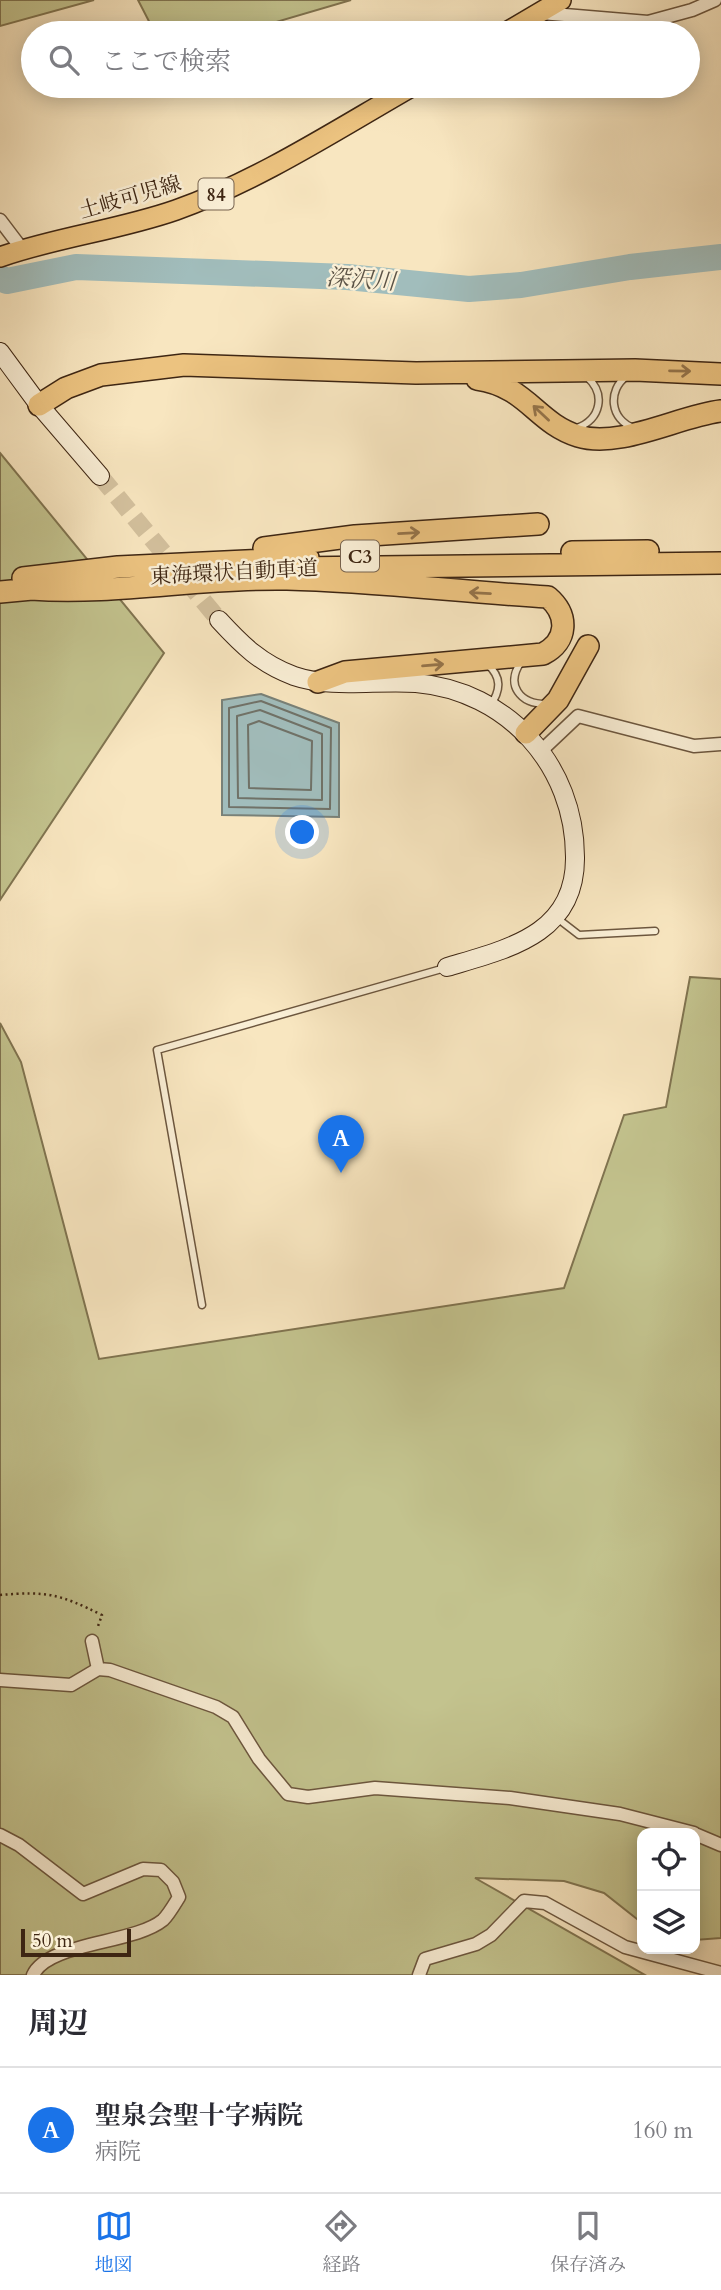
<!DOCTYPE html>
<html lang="ja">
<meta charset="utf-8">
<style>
:root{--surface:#fff;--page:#f2f2f3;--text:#2b2b33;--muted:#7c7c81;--line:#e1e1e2;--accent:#1a73e8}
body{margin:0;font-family:Cardo,"Noto Serif JP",serif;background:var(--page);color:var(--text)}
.controls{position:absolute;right:21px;bottom:21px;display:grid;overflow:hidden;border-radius:14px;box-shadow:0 4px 18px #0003}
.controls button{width:63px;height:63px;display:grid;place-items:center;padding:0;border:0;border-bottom:2px solid var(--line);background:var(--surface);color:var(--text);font:35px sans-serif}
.scale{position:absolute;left:21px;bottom:18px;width:110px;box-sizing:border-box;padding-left:7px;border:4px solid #3e2613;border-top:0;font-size:19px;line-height:24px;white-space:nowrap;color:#3e2613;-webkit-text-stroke:5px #faefd6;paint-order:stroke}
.you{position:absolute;left:303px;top:833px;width:24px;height:24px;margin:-18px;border:5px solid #fff;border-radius:50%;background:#1a73e8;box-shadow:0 0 0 10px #1a73e833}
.badge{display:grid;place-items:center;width:46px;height:46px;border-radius:50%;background:var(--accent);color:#fff;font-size:23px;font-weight:700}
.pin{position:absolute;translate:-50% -58px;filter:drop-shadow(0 2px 4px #0008)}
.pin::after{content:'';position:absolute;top:37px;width:24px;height:21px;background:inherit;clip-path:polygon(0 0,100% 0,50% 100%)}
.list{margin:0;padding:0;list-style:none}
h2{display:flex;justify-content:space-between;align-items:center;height:91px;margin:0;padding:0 28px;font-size:30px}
h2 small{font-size:23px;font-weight:400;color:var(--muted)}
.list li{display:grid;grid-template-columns:46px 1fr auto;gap:21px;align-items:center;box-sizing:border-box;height:126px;padding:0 28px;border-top:2px solid var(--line)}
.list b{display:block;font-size:26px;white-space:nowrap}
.list p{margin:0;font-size:23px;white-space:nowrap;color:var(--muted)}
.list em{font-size:23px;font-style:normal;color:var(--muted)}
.icon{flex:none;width:38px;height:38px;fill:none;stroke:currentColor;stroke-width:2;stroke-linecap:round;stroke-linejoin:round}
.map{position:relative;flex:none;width:721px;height:1975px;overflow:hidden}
.search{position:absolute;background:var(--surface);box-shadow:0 4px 18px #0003;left:21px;right:21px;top:21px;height:77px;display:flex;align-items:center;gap:18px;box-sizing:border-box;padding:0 24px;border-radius:38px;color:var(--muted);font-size:26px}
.sheet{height:217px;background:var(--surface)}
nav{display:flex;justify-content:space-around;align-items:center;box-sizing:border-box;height:98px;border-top:2px solid var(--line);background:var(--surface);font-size:19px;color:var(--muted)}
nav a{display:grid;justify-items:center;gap:4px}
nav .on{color:var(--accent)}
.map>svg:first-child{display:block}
.green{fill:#c3c38e;stroke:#807450;stroke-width:2}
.water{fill:#a1bdbc;stroke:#798178;stroke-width:2}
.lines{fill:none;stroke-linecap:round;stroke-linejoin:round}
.shore{stroke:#707268;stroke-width:2}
.river{stroke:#a1bdbc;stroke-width:26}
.secondary-tunnel{stroke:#d3c09d;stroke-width:18;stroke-dasharray:18 9;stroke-linecap:butt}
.lane-casing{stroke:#6c563e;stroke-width:9}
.street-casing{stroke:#6c563e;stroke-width:15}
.secondary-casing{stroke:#3e2613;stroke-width:20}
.primary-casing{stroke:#3e2613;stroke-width:22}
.highway-casing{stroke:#3e2613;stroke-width:24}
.path{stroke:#3e2613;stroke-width:2.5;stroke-dasharray:2 3.5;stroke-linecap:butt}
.lane{stroke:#faefd6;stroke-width:6}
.street{stroke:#faefd6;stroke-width:12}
.secondary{stroke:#faefd6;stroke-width:18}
.primary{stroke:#ecc380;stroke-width:19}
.highway{stroke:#ecc380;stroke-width:21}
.oneway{stroke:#95744a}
.labels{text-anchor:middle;stroke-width:5;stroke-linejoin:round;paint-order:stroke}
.shield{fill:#faefd6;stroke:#76624e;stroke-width:2}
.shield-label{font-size:19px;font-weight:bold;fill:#3e2613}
.street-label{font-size:21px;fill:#3e2613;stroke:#faefd6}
.water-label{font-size:23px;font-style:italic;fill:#5c5346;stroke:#faefd6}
</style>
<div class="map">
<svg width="721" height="1975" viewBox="0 0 721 1975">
<rect width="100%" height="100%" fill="#f8e6c0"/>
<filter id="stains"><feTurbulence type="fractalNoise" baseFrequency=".00286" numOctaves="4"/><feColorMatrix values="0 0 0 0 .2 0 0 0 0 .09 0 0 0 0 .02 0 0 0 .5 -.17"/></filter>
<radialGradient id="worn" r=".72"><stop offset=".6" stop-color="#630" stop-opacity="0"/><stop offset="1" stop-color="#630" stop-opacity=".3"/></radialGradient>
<path class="green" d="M0,0H94L0,26Z
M138,0H351L239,33H155Z
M0,453L164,653L0,900Z
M690,977L721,979V1938L695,1940V1833H642V1923L604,1893L564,1881L475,1878L645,1975H0V1023L21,1062L99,1359L564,1288L624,1115L666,1107Z"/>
<path class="water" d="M261,694L339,723V817L222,815V700Z"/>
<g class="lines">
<path class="shore" d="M261,701L331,728L330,809L229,807V708Z
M260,710L322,734V800L238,798L237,716Z
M259,721L312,741L311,790L249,788L248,725Z"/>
<path class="river" d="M0,278L7,281L76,267L347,277L469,289L521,285L630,267L721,257"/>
<path class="secondary-tunnel" d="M100,476L219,620"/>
<g class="lane-casing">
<path id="lane" d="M627,376C607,390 610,420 634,428
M577,428C601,419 606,394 587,377
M521,662C505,685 520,704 546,704
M487,664C502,677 501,690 490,706
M557,918L579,935L655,931
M202,1305L157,1050L445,968"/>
</g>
<g class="street-casing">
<path id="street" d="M541,13L648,22L692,10L715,0
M0,220L22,249
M542,750L578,716L694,746L721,744
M92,1641L98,1669
M0,1680L71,1685L98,1669L110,1670L216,1707L233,1717L259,1759L288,1794L308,1797L375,1788L510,1798L620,1814L694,1833
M695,1834L721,1845
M0,1835L19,1845L83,1894L143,1869L161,1870L173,1882L179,1897C174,1905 169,1914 163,1920C134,1944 48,1942 33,1975
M419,1975L425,1959L476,1944L491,1935L524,1901L545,1903L625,1947L721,1973"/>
</g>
<g class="secondary-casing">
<path id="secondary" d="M0,352L39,405L100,476
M219,620C242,645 261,664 294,676C332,689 376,680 416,683C508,691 575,766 575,857C576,935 507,949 447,967"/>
</g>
<g class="primary-casing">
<path id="primary" d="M505,33L561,0
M0,257C57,237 119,230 176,210C260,180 336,130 413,86"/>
</g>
<g class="highway-casing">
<path id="highway" d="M477,379C527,386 536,423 578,436C620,449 679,416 721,411
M39,405L66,388L101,375L184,365L416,373L635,370L721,374
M264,548L355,536L538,524
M572,552L648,551
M292,568L721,563
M23,578L118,567L308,558
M31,589C116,595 202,577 287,579C374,581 461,592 548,597C569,615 568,641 543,654L345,672L318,682
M0,592L43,588
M526,733L558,700L588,646"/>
</g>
<path class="path" d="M0,1595C48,1591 59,1594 102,1615L97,1629"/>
<use href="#lane" class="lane"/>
<use href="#street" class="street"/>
<use href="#secondary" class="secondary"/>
<use href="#primary" class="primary"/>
<use href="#highway" class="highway"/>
</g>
<defs><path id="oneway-shaft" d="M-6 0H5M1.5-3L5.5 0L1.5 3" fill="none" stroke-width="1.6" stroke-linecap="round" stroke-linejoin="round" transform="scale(1.75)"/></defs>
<g class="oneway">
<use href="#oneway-shaft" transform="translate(680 371) rotate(1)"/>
<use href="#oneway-shaft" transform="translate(541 413) rotate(-137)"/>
<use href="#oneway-shaft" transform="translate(409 533) rotate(-3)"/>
<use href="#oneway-shaft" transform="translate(480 593) rotate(-177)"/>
<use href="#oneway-shaft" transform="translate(433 665) rotate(-5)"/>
</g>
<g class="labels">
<g class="shield">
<rect x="198.5" y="178.5" width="35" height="31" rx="5"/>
<rect x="341" y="540.5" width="38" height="31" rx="5"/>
</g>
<g class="shield-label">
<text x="216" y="201">84</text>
<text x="360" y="563">C3</text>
</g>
<g class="street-label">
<text transform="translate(130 197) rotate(-16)" y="7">土岐可児線</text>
<text transform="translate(234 572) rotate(-3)" y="7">東海環状自動車道</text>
</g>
<g class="water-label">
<text transform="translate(361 279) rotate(4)" y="8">深沢川</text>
</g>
</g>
<rect width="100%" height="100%" filter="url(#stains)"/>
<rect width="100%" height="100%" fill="url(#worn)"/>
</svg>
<div class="controls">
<button><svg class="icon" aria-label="locate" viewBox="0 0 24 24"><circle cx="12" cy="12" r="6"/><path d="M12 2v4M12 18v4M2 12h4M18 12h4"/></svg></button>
<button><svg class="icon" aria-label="layers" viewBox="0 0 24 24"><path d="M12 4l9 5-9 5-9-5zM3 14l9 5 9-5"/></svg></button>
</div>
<div class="scale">50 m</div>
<div class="you"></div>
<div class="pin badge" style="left:341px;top:1173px">A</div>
<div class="search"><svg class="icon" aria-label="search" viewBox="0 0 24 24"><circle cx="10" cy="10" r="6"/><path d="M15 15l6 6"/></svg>ここで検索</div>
</div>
<section class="sheet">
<h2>周辺<small></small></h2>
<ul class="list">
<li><span class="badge">A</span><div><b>聖泉会聖十字病院</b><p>病院</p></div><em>160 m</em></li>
</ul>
</section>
<nav>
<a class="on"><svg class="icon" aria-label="map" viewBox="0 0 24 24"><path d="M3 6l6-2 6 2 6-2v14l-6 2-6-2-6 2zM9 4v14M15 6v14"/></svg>地図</a>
<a><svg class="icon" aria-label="directions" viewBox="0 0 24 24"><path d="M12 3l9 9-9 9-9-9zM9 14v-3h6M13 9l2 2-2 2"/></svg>経路</a>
<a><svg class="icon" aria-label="saved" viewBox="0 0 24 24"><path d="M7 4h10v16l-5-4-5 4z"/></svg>保存済み</a>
</nav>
